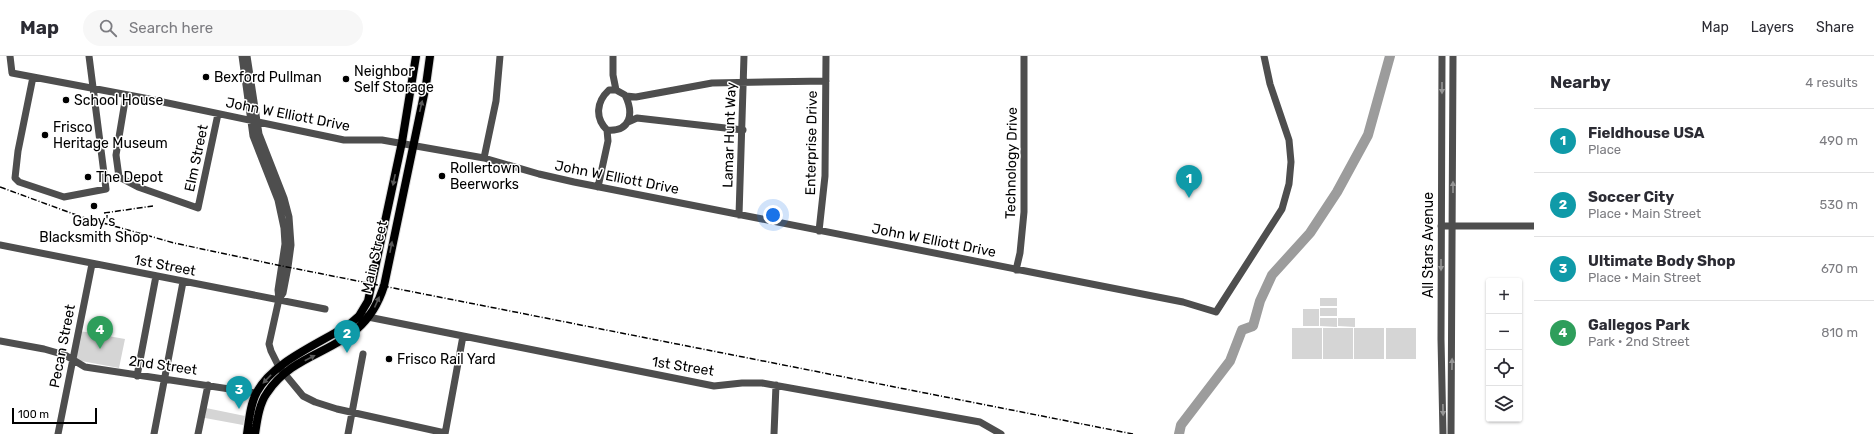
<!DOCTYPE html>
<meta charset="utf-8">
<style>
:root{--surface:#fff;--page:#f7f7f7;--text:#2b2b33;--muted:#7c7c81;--line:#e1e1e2;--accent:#7c3aed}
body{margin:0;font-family:Rubik,sans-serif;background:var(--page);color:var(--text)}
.controls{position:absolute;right:12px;bottom:12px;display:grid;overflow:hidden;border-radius:4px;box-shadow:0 1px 3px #0004}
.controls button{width:36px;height:36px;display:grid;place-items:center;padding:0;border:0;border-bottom:1px solid var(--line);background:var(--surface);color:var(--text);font:20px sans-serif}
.scale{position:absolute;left:12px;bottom:10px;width:85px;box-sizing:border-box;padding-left:4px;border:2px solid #000;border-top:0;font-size:11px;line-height:14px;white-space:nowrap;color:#000;-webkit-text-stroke:3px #fff;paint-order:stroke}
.you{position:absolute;left:773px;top:159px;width:14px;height:14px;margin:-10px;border:3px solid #fff;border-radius:50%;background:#1a73e8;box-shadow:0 0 0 6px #1a73e833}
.badge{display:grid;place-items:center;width:26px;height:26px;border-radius:50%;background:var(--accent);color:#fff;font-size:13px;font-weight:700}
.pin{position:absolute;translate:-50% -33px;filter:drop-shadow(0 1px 2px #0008)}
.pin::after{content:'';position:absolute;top:21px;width:14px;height:12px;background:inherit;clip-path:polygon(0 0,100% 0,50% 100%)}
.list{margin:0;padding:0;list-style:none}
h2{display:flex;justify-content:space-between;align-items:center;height:52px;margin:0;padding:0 16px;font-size:17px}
h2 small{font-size:13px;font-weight:400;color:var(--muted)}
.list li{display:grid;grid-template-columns:26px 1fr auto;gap:12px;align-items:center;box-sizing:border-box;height:64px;padding:0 16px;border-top:1px solid var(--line)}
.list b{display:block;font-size:15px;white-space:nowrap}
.list p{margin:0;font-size:13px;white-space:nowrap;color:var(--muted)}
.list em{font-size:13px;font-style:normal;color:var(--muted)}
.icon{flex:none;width:22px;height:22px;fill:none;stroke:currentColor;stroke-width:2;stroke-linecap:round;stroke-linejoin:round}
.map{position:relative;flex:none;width:1534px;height:378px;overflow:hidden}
header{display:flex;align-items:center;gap:24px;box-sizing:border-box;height:56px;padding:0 20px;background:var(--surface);border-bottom:1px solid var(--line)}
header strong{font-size:19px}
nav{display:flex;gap:22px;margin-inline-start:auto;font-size:14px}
.search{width:280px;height:36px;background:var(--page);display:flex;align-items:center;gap:10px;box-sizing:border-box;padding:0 14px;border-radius:22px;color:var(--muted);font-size:15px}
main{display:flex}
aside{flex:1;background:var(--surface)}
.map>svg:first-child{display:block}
.green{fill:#d5d5d5}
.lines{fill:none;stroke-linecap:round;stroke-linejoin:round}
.river{stroke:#9c9c9c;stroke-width:10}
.major-casing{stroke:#dbdbdb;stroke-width:10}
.minor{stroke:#4e4e4e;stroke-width:7}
.major{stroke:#000;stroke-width:8}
.rail{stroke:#000;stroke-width:1.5;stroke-dasharray:6 2 1 2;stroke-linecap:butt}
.oneway{fill:#959595}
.oneway2{fill:#595959}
.poi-dot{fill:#000;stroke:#fff;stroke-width:1.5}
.labels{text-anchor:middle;stroke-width:3;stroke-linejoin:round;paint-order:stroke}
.poi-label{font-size:14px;fill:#000;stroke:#fff;text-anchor:start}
.street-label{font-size:14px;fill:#000;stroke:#fff}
</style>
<header>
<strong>Map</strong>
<div class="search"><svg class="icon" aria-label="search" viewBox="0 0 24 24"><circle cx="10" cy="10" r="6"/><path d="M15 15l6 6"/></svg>Search here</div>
<nav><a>Map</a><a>Layers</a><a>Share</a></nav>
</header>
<main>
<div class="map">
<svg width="1534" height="378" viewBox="0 0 1534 378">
<rect width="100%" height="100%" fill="#fff"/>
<path class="green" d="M1320,242H1337V250H1320Z
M1320,252H1337V260H1320Z
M1303,253H1319V270H1303Z
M1320,262H1337V271L1320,270Z
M1338,262H1355V271L1338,270Z
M1292,272H1322V303H1292Z
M1323,272H1353V303H1323Z
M1354,272H1384V303H1354Z
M1386,272H1416V303H1386Z
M80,275L125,283L119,312L76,304Z
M206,352L245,360L243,369L205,362Z"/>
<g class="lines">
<path class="river" d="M1179,378L1181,369L1230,305L1242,274L1253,270L1260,245L1272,219L1310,177L1337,136L1368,79L1390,0"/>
<g class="major-casing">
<path id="major" d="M247,378C249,365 250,348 257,336C273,305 322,287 351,267L359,260L368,245L402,86L416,0
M255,378C257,365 259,348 267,337C300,287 362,300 384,230L426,29L430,0"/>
</g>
<path class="minor" d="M10,0L12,17L144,42L344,84H382L484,102L539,118L574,126L1183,246L1216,256L1282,153L1289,128L1291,106L1289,84L1270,28L1264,0
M242,0L253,80L278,144L284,172L285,188L278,234L279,243L269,288L271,295L279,311L303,340L315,346L337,353L445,377
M247,0L259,78L284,142L289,161L291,189L288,211L283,237L279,243
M613,0V19L616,34
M1442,0L1441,283L1443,378
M33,21L18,95L15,122L19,126L64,141L106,133L89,0
M609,34H616L625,39C634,57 631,76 607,74C595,62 596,46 609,34Z
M126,39L116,99L119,121L138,131L198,152L218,58
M626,40L636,41L712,27L826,25
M628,66L637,62L743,74
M484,102L496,45L500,0
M598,131L608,85L607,74
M739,159L744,0
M1441,170H1534
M819,175L825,120L826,0
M0,189L325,253
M1016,214L1020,197L1024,156V0
M363,260L714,330L742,327H762L980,366L1001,378
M0,285L44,293L65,299L85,311L256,337
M137,320L156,220
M58,378L92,208
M154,378L183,226
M198,378L208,329
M348,378L363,298
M445,378L463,280
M774,378L776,329
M1451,378L1453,0"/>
<use href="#major" class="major"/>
<path class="rail" d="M0,131L82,161L174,187L282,210L1133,378
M104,157L153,150"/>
</g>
<defs><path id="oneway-solid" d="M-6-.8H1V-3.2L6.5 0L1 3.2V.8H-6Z"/></defs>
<g class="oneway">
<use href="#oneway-solid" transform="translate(1442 32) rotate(90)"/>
<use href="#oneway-solid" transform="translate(1453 131) rotate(-90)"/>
<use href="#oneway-solid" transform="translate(1441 209) rotate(90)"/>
<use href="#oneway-solid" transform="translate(1452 308) rotate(-89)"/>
<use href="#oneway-solid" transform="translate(1443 354) rotate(89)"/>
</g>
<g class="oneway2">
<use href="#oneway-solid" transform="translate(421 50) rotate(-77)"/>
<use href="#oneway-solid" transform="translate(394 124) rotate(102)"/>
<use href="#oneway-solid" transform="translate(391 191) rotate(-79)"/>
<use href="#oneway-solid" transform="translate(377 246) rotate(-66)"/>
<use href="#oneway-solid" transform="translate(310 302) rotate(-28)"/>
<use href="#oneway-solid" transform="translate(267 323) rotate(134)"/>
</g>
<g class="poi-dot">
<circle cx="206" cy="21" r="4"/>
<circle cx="346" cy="23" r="4"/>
<circle cx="66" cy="44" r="4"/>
<circle cx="45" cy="79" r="4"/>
<circle cx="442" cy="120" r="4"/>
<circle cx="88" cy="121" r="4"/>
<circle cx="94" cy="150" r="4"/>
<circle cx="389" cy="303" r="4"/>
</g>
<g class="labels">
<g class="poi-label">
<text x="354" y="20">Neighbor<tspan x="354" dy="16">Self Storage</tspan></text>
<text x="214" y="26">Bexford Pullman</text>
<text x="74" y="49">School House</text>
<text x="53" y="76">Frisco<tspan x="53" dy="16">Heritage Museum</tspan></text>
<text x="450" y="117">Rollertown<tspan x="450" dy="16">Beerworks</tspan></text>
<text x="96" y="126">The Depot</text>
<text x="94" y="170" text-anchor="middle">Gaby's<tspan x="94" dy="16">Blacksmith Shop</tspan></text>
<text x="397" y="308">Frisco Rail Yard</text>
</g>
<g class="street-label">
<text transform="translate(288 58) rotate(11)" y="5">John W Elliott Drive</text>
<text transform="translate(729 79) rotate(-88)" y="5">Lamar Hunt Way</text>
<text transform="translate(811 87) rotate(-89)" y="5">Enterprise Drive</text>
<text transform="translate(196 102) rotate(-78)" y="5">Elm Street</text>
<text transform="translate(1011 107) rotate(-89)" y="5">Technology Drive</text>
<text transform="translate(617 121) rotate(11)" y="5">John W Elliott Drive</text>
<text transform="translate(934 184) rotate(11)" y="5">John W Elliott Drive</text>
<text transform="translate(1428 189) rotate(-90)" y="5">All Stars Avenue</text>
<text transform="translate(374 201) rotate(-77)" y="5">Main Street</text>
<text transform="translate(165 209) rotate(11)" y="5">1st Street</text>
<text transform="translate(62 290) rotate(-79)" y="5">Pecan Street</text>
<text transform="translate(163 309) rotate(8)" y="5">2nd Street</text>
<text transform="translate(683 310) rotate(9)" y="5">1st Street</text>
</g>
</g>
</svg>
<div class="controls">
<button>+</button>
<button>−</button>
<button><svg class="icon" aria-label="locate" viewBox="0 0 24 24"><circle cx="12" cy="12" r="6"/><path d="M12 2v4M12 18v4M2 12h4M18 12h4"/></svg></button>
<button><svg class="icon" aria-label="layers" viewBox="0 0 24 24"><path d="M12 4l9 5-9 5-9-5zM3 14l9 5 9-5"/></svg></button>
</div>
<div class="scale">100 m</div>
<div class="you"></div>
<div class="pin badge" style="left:1189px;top:142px;background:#0f9aa8">1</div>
<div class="pin badge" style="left:347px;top:297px;background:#0f9aa8">2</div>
<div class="pin badge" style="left:239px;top:353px;background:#0f9aa8">3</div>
<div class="pin badge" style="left:100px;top:293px;background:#2e9e5b">4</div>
</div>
<aside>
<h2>Nearby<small>4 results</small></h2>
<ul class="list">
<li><span class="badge" style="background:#0f9aa8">1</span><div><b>Fieldhouse USA</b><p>Place</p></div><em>490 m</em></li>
<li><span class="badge" style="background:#0f9aa8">2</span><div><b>Soccer City</b><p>Place · Main Street</p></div><em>530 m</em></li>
<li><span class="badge" style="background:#0f9aa8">3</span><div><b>Ultimate Body Shop</b><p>Place · Main Street</p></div><em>670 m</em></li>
<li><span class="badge" style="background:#2e9e5b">4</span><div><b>Gallegos Park</b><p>Park · 2nd Street</p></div><em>810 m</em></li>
</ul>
</aside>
</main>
